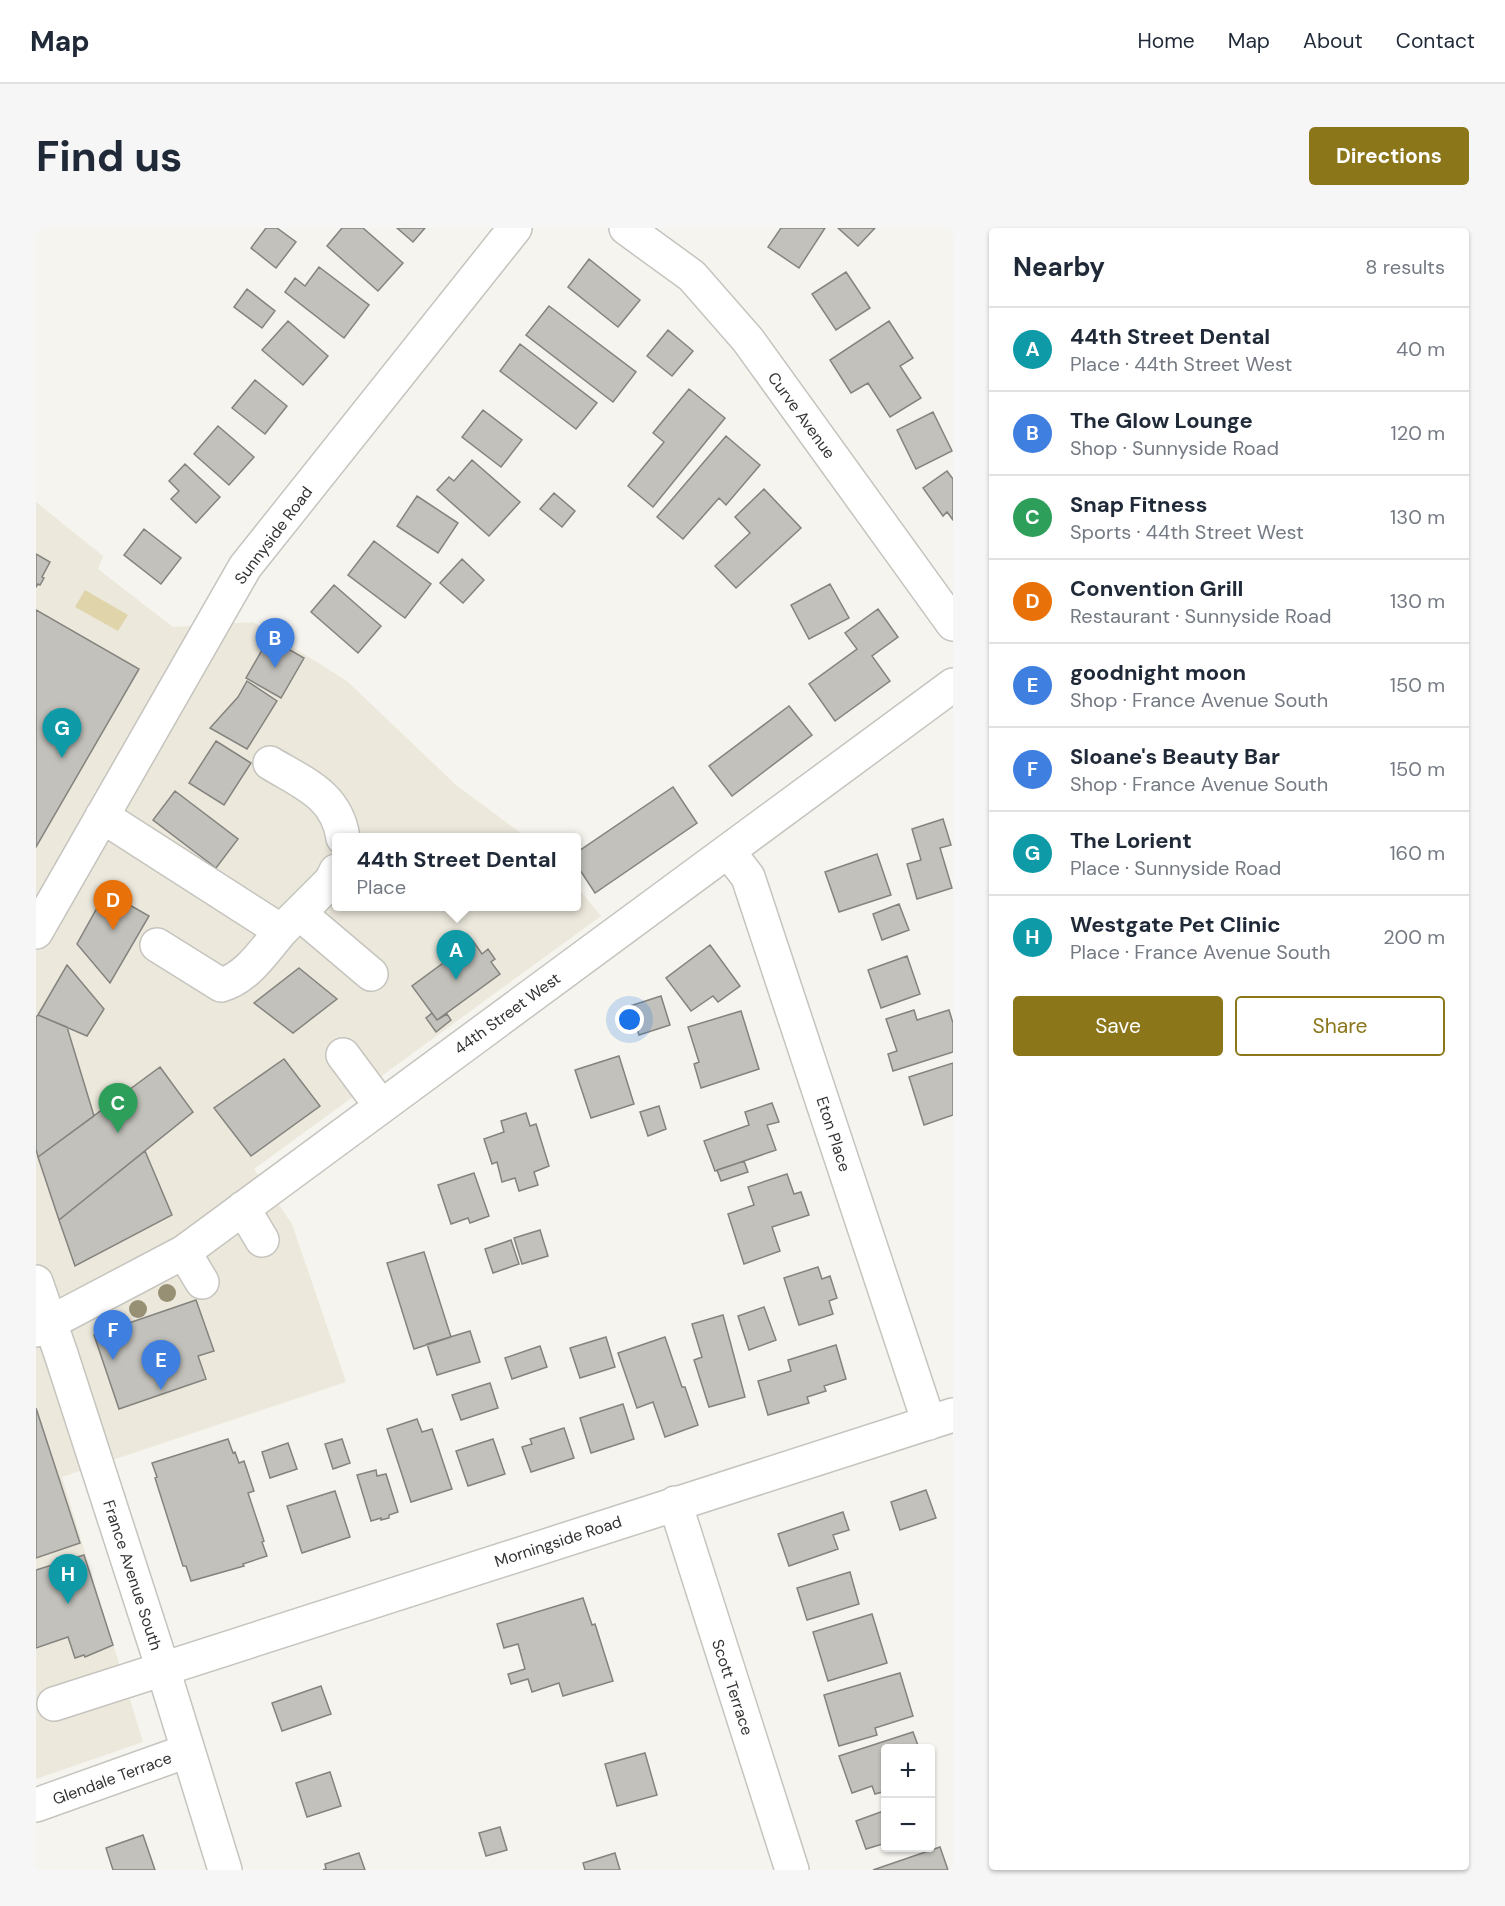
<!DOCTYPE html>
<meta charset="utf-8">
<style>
:root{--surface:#fff;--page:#f6f6f7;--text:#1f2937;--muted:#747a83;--line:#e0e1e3;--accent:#8b761a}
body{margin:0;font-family:"DM Sans",sans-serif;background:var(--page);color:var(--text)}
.controls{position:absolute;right:18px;bottom:18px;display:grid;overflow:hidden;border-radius:6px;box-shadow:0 2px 4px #0004}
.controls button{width:54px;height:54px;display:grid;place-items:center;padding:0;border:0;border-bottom:2px solid var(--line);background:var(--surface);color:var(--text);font:30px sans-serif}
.you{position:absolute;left:594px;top:792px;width:21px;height:21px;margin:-15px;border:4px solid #fff;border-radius:50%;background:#1a73e8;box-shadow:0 0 0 9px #1a73e833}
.badge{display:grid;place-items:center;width:39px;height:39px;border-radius:50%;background:var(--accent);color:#fff;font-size:20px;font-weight:700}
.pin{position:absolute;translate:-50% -50px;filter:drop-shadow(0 2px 3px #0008)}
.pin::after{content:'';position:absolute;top:32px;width:21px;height:18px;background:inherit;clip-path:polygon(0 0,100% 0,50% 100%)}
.popup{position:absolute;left:296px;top:605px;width:249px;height:78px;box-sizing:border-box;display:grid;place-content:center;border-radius:6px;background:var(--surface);filter:drop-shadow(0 2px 4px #0005);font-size:20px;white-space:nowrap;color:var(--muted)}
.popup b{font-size:22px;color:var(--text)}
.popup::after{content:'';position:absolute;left:50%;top:100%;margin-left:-12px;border:12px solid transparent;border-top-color:var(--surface)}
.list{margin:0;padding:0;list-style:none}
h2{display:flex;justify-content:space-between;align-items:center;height:78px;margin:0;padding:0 24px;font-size:26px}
h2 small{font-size:20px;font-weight:400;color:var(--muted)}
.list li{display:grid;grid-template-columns:39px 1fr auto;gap:18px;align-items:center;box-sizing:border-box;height:84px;padding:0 24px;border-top:2px solid var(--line)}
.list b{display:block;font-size:22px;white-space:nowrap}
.list p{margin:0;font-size:20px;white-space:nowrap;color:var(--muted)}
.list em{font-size:20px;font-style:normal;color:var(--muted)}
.actions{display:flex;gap:12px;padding:18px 24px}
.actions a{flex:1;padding:14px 0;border:2px solid var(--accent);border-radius:6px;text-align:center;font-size:21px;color:var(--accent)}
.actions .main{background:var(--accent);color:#fff}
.map{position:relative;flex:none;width:917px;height:1642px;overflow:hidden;border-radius:6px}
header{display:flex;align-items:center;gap:36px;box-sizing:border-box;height:84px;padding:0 30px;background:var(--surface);border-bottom:2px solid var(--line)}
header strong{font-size:28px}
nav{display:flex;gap:33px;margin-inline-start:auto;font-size:21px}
.intro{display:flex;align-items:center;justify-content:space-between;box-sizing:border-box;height:144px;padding:0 36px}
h1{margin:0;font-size:42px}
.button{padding:15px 27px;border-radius:6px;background:var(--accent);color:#fff;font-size:21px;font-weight:700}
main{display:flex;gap:36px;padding:0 36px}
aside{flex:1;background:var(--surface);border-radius:6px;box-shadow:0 2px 4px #0004}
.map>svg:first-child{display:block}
.built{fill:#ece8dc}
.green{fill:#dfd4aa}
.building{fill:#c2c1bb;stroke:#84837e;stroke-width:1.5}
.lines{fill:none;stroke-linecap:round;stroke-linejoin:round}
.minor-casing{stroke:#c5c4be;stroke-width:36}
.major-casing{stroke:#c5c4be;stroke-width:36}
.minor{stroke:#fff;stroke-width:33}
.major{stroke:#fff;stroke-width:33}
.tree{fill:#989074}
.labels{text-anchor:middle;stroke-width:4.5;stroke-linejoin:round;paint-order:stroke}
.street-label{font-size:16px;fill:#343331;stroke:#fff}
</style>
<header>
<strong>Map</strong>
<nav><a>Home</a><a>Map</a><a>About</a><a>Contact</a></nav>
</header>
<div class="intro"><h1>Find us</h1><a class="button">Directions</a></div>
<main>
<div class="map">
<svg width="917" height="1642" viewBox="0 0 917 1642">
<rect width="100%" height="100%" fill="#f5f4ee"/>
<path class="built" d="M0,274L67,328L62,341L137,399L217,394L311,453L420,557L490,609L300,610V678H540V658L565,688L218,941L256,996L310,1154L26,1249L107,1514L0,1551Z"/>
<path class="green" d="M49,362L92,387L82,403L39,379Z"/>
<path class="building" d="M230,0H241L260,14L240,40L215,20Z
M306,0H327L367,35L342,63L291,18Z
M361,0H389L377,14Z
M745,0H789L763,40L732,19Z
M802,0H839L822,18Z
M553,31L604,72L582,99L532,59Z
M283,39L333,77L308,110L249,64L259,50L269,58Z
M810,44L834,80L800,102L776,66Z
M211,61L239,83L226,100L198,79Z
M513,78L600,144L577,174L490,107Z
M252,93L292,128L267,157L226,122Z
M853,93L877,130L864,138L885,170L854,189L832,155L815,165L794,132Z
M632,102L657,123L636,148L611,128Z
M484,116L561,175L540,201L464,143Z
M219,152L251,178L229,206L196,180Z
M653,161L689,190L617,279L592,258L628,214L617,205Z
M447,182L486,212L465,239L426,209Z
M897,184L916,223L880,241L861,202Z
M182,198L218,229L193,257L158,226Z
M690,208L724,237L690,277L683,270L647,311L621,289Z
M436,232L484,274L453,308L401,262L413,249L418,253Z
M149,236L184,269L160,295L135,271L143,263L133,253Z
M911,243L917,251V292L911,284L907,288L887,260Z
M728,261L765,300L700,360L679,338L714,305L699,289Z
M518,265L539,283L526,299L504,281Z
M381,268L422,295L402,325L361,298Z
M108,301L145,330L125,356L88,327Z
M338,313L395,356L369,390L312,347Z
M0,326L14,334L6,349L8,350L4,357L2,356L0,359Z
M426,331L448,352L427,375L404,355Z
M794,356L813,390L773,411L755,377Z
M298,357L345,398L322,425L275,384Z
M842,381L862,409L836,428L854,453L799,493L773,456L821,421L809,405Z
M0,382L103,441L0,619Z
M233,410L268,430L245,470L210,450Z
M211,453L241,473L211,521L174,500L202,469Z
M753,478L776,507L696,568L673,538Z
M180,513L215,535L188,577L153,555Z
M637,559L661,595L559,665L540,636V625Z
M139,563L202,611L180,640L117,592Z
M907,591L915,617L904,620L916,660L881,671L871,636L885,632L876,601Z
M841,626L855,667L803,684L789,644Z
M78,668L113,688L74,755L41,716L66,671Z
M863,676L873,702L846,712L837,686Z
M437,713L446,726L452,721L459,731L455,734L464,746L401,792L376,758Z
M674,717L704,758L682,774L677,768L655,783L630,750Z
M871,728L884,766L845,780L832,742Z
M31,737L68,781L51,808L2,787Z
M263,740L301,771L257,805L218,775Z
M625,768L634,797L603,807L594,778Z
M878,782L881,792L913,782L917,795V824L857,843L852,826L861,823L850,791Z
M705,783L723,841L665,860L658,836L663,834L652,799Z
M396,785L401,792L411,786L415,792L400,804L390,790Z
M2,787L31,799L58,888L2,929L0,921V789Z
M583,828L598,876L555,890L539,842Z
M248,831L284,878L215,928L178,880Z
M917,835V887L888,897L873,849Z
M124,839L157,884L23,992L2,929Z
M736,875L743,894L731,897L740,922L679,943L668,913L713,897L709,884Z
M623,878L630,901L612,908L604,884Z
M490,885L494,898L500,896L513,938L498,944L502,957L483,963L479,950L466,954L461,934L456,936L448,911L468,904L465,893Z
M109,923L136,987L39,1038L23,992Z
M708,933L712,944L685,953L681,942Z
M438,945L453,988L434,995L432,990L415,996L402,957Z
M751,946L758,966L765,964L773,987L736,999L744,1023L708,1036L692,986L718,977L712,959Z
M504,1002L512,1028L486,1036L478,1010Z
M475,1012L483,1036L457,1045L449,1021Z
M388,1024L415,1109L378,1121L351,1035Z
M782,1039L786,1051L794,1048L801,1070L793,1073L797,1086L763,1097L748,1050Z
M160,1072L178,1123L162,1128L170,1151L83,1181L58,1107Z
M728,1079L740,1112L713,1122L702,1088Z
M687,1087L709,1169L673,1179L658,1132L666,1129L656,1096Z
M434,1103L444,1134L401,1147L391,1116Z
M570,1109L579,1139L544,1150L534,1120Z
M629,1109L646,1159H649L662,1197L629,1209L617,1174L601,1180L582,1125Z
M800,1117L810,1151L788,1158L790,1163L771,1169L773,1175L732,1187L722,1153L755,1143L752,1132Z
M504,1118L511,1139L476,1151L469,1130Z
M454,1155L462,1180L425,1192L416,1167Z
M587,1176L598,1211L555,1225L544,1190Z
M0,1180L44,1315L0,1330Z
M381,1191L386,1204L396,1201L416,1261L375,1274L351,1201Z
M528,1200L538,1230L495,1244L486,1219L496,1216L494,1211Z
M192,1211L197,1225L199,1224L203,1235L208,1233L218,1263L212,1265L228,1313L226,1314L231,1328L207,1336L208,1338L155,1353L150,1338H147L119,1250L121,1249L116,1235Z
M306,1211L314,1235L297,1241L289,1216Z
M457,1211L469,1246L432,1258L420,1223Z
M252,1215L261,1241L234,1250L226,1224Z
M340,1242L341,1248L350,1246L362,1284L353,1287V1290L345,1292V1290L335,1293L321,1247Z
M890,1262L900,1290L864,1302L855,1274Z
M299,1263L314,1309L266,1325L251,1278Z
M807,1284L813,1302L797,1307L802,1321L753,1338L742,1306Z
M48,1327L77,1417L49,1429L48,1427L39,1430L32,1409L0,1420V1342Z
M814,1344L823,1376L771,1392L761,1360Z
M547,1370L556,1397L559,1396L577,1453L527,1468L523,1455L496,1464L492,1451L475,1456L472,1446L489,1441L482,1416L468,1420L461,1396Z
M836,1386L851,1435L792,1453L777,1404Z
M864,1445L877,1488L839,1500L841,1507L803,1518L788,1467Z
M285,1458L295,1486L246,1503L236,1475Z
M877,1504L883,1520H850V1563L839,1566L836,1558L816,1565L803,1528Z
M609,1525L621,1567L581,1578L569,1536Z
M294,1544L305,1578L271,1589L260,1555Z
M850,1582V1615L830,1621L820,1593Z
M464,1599L471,1622L450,1628L443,1605Z
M107,1607L119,1642H77L70,1620Z
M904,1619L912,1642H837Z
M323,1625L329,1642H287L290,1641L289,1636Z
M579,1625L584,1642H549L547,1635Z"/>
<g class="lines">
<g class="minor-casing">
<path id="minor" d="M590,0L656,48L712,112L917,396
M234,535C267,555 301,567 307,610
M66,588L245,703L295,653L300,643
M692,623L712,649L893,1195
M263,685L335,746
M0,704L209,339L479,0
M121,717L185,757C211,750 228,723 245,703
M307,827L345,878
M207,980L226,1012
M148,1024L166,1054
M0,1102L148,1024L917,457
M639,1275L756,1642
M18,1476L917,1187
M0,1577L151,1523"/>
</g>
<g class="major-casing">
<path id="major" d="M0,1054L25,1126L127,1441L189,1642"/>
</g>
<use href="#minor" class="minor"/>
<use href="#major" class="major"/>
</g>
<g class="tree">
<circle cx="131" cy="1065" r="9"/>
<circle cx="102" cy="1081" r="9"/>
</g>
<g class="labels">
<g class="street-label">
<text transform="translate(766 187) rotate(54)" y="6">Curve Avenue</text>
<text transform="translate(237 307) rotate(-53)" y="6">Sunnyside Road</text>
<text transform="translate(471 785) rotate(-36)" y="6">44th Street West</text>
<text transform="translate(798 906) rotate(72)" y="6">Eton Place</text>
<text transform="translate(522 1313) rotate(-18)" y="6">Morningside Road</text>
<text transform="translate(97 1347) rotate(72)" y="6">France Avenue South</text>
<text transform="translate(697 1459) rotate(72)" y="6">Scott Terrace</text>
<text transform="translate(76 1550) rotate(-20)" y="6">Glendale Terrace</text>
</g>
</g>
</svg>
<div class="controls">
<button>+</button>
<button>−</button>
</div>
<div class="you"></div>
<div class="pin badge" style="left:420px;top:752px;background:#0f9aa8">A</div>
<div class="popup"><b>44th Street Dental</b>Place</div>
<div class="pin badge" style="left:239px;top:440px;background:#3f7fe0">B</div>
<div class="pin badge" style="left:82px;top:905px;background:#2e9e5b">C</div>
<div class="pin badge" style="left:77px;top:702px;background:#e8710a">D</div>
<div class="pin badge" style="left:125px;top:1162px;background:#3f7fe0">E</div>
<div class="pin badge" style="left:77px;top:1132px;background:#3f7fe0">F</div>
<div class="pin badge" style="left:26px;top:530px;background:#0f9aa8">G</div>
<div class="pin badge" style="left:32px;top:1376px;background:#0f9aa8">H</div>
</div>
<aside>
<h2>Nearby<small>8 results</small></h2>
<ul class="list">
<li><span class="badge" style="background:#0f9aa8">A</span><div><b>44th Street Dental</b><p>Place · 44th Street West</p></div><em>40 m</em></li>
<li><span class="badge" style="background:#3f7fe0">B</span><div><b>The Glow Lounge</b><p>Shop · Sunnyside Road</p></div><em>120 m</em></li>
<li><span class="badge" style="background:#2e9e5b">C</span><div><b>Snap Fitness</b><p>Sports · 44th Street West</p></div><em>130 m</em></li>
<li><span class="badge" style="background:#e8710a">D</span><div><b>Convention Grill</b><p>Restaurant · Sunnyside Road</p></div><em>130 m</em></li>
<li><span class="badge" style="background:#3f7fe0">E</span><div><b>goodnight moon</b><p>Shop · France Avenue South</p></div><em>150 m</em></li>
<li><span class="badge" style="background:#3f7fe0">F</span><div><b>Sloane's Beauty Bar</b><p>Shop · France Avenue South</p></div><em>150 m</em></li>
<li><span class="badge" style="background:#0f9aa8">G</span><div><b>The Lorient</b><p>Place · Sunnyside Road</p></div><em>160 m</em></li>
<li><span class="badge" style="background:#0f9aa8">H</span><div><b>Westgate Pet Clinic</b><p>Place · France Avenue South</p></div><em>200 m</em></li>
</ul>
<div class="actions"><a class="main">Save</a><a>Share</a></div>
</aside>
</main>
